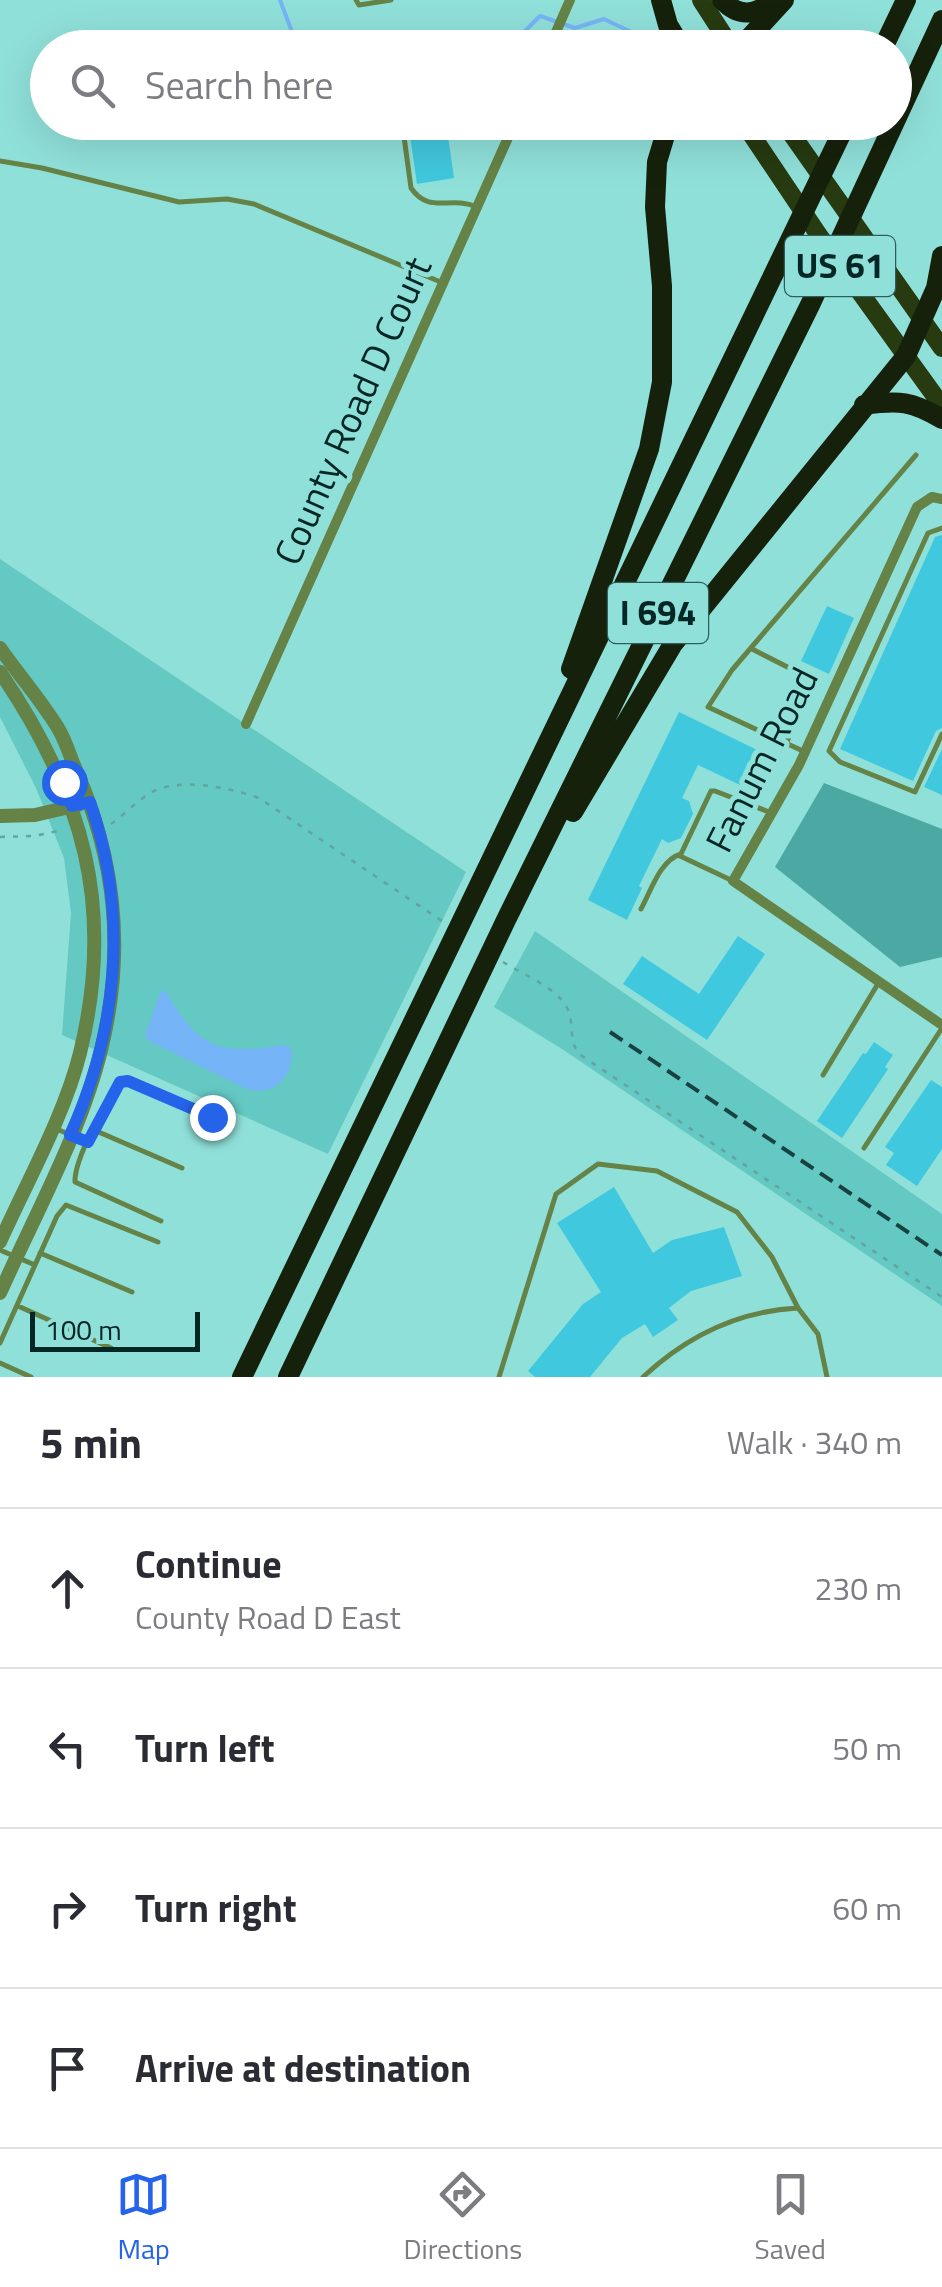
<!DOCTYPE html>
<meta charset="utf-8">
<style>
:root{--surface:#fff;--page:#f2f2f3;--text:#2b2b33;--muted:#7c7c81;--line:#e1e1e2;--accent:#2563eb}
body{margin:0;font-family:"Titillium Web",sans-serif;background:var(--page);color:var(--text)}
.scale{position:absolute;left:30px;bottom:25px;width:170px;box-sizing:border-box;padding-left:10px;border:5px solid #042726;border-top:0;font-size:28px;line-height:35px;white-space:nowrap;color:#042726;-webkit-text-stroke:8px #90e0da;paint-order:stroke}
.stop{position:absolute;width:30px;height:30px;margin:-22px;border:8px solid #2563eb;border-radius:50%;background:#fff}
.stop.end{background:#2563eb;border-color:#fff;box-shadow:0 2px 10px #0008}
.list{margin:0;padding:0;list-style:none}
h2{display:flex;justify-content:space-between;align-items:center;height:130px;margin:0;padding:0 40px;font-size:42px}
h2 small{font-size:32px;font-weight:400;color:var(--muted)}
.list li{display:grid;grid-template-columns:65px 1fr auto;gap:30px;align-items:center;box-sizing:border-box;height:160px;padding:0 40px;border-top:2px solid var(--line)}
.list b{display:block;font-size:38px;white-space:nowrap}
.list p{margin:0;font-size:32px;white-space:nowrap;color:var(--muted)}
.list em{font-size:32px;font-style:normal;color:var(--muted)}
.icon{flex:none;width:55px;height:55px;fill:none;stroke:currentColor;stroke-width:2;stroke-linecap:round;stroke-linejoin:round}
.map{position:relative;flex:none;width:942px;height:1377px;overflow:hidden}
.search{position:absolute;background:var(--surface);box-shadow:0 10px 40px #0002;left:30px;right:30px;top:30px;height:110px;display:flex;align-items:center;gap:25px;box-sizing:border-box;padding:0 35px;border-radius:55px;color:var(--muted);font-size:38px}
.sheet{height:770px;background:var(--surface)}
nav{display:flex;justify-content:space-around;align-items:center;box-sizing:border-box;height:140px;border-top:2px solid var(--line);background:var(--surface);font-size:28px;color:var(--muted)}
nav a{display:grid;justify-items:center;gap:5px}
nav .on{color:var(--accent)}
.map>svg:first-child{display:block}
.green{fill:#64c8c3}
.forest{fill:#4ba8a3}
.water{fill:#75b5f7}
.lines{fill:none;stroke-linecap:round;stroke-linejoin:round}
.stream{stroke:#75b5f7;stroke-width:4}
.building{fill:#40c8de}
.path{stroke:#63a4a0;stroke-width:2.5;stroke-dasharray:5 8;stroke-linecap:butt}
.service{stroke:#658347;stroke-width:5}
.minor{stroke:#658347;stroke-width:10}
.tertiary{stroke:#658347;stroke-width:14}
.primary{stroke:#273a10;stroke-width:18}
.motorway{stroke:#16210b;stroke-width:20}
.rail{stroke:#184240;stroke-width:4;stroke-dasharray:15 8;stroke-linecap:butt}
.route{stroke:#2563eb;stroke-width:12}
.labels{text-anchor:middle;stroke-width:10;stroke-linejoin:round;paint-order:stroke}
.shield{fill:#90e0da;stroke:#2e5e5c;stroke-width:2.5}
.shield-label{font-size:35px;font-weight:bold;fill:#042726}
.street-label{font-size:38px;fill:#042726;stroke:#90e0da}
</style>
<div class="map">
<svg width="942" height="1377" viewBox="0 0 942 1377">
<rect width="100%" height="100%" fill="#90e0da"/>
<path class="green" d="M0,559L466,872L328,1154L62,1035L71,913L64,858L36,788L0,717Z
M535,931L942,1214V1306L562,1049L494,1007Z"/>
<path class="forest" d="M824,783L942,829V957L900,967L775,867Z"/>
<path class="water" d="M161,991L166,992C200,1050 219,1055 284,1045L291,1048C295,1076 275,1097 247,1089L149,1041L145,1035Z"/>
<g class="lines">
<path class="stream" d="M280,0L298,48
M500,48L514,42L540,16L575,28L604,19L648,40"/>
</g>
<path class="building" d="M421,122H446L454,178L417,184L409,128L422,126Z
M942,535V728L936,731L913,781L840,749L935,537Z
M827,606L854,618L829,674L801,661Z
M679,712L774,758L757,793L698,765L682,798L689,801L693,814L681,838L668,843L662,839L639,886L642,888L627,920L588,900Z
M942,749V795L924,787Z
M738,936L765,954L707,1040L623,984L642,956L699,994Z
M874,1042L893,1055L885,1067L888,1069L842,1138L817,1121L863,1053L866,1054Z
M931,1080L942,1087V1149L917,1186L886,1165L894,1153L885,1147Z
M614,1187L653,1253L672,1240L724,1227L742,1276L691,1291L669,1308L678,1320L653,1337L645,1324L622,1338L590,1377H535L528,1371L583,1304L601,1292L557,1223Z"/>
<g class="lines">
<path class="path" d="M111,824C125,814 141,797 156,790C187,778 229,788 259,798L442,921
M0,837L34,836L63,830
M503,962C523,975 565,990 570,1016C573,1030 570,1042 579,1054L942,1297"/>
<path class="service" d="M356,0L359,5L391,0
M402,122L411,188C430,215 449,195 477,207
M0,161L42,168L179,202L227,199L254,204L443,283
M942,528L928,533L829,751L840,762L915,792L942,734
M752,649L811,679V685L786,744
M805,752L708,707L732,670L916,455
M733,881L680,856L711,791H715L769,812
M641,909C651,891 660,860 681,854
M823,1075L879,982
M54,1128L88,1142
M94,1130L182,1168
M864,1148L942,1028
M161,1221L75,1182C74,1159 106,1102 120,1082L127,1081L212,1117
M0,1250L35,1265
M40,1253L132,1292
M18,1306L111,1348
M0,1343L57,1216L66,1205L158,1242
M0,1363L31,1377
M499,1377L556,1194L598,1164L657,1171L737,1212L772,1257L798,1308
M643,1377C687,1336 739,1311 798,1308L818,1334L827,1377"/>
<path class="minor" d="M549,48L570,0
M942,499L932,497L917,507L799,765L733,881L942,1025
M246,724L515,122"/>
<path class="tertiary" d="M0,648C18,674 41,700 58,728C66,741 70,757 76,770C116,860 125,950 102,1046C83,1128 35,1215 0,1293
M0,672C83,794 116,907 80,1053C65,1114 26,1184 0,1242
M0,816L35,815L78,805"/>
<path class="primary" d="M701,0L732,48
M743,122L818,234L942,406
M783,122L942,348"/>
<path class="motorway" d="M661,0L668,25L682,48
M722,0C739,18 756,15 774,0
M740,48L784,0
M883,48L906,0
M864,405C899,400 912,401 942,419
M571,669L649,449L662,382V286L655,207L657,162L669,122
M573,812L673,644L906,356L936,288L942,256
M242,1377L847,122
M288,1377L506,920L810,305L942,20"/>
<path class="rail" d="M610,1032L942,1255"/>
</g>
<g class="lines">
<path class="route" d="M64,782L72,806L90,802C129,913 118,1030 70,1135L88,1142L120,1082L128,1081L212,1117"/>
</g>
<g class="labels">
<g class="shield">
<rect x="785" y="236" width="110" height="60" rx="8"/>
<rect x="608" y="583" width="100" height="60" rx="8"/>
</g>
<g class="shield-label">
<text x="840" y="278">US 61</text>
<text x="658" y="625">I 694</text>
</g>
<g class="street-label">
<text transform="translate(353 411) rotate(-66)" y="13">County Road D Court</text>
<text transform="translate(762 760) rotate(-63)" y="13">Fanum Road</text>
</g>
</g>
</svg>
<div class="scale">100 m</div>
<div class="stop" style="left:64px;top:782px"></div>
<div class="stop end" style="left:212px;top:1117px"></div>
<div class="search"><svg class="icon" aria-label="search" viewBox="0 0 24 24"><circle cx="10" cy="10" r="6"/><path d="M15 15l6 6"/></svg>Search here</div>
</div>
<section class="sheet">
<h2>5 min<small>Walk · 340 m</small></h2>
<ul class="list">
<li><svg class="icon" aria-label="ahead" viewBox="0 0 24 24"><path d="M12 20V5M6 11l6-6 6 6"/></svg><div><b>Continue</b><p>County Road D East</p></div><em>230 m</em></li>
<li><svg class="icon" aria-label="left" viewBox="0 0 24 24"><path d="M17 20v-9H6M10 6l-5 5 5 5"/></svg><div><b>Turn left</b></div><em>50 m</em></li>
<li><svg class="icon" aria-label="right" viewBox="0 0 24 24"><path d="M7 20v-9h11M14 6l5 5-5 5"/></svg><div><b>Turn right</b></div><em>60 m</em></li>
<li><svg class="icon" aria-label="arrive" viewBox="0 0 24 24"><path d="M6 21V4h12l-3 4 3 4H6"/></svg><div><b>Arrive at destination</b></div></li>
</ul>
</section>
<nav>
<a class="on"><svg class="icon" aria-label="map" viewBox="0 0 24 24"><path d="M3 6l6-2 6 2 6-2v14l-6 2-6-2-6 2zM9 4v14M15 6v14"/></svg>Map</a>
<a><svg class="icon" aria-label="directions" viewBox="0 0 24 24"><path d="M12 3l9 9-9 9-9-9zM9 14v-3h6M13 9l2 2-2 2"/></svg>Directions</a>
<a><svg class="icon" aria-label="saved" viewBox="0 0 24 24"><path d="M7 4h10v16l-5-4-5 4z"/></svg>Saved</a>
</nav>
